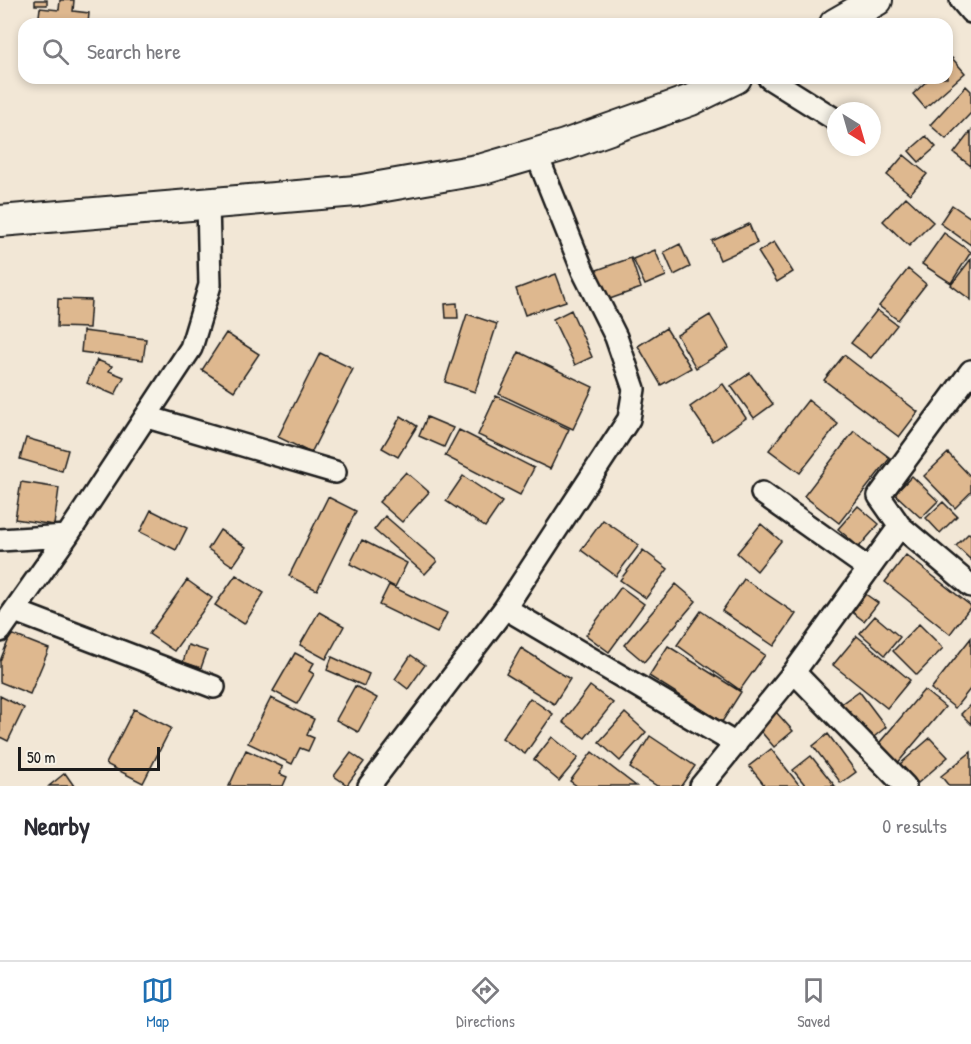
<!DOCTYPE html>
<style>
:root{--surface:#fff;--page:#f2f2f3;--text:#2b2b33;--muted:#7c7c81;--line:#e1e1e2;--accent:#1f6fb2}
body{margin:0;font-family:"Patrick Hand",sans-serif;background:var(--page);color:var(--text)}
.compass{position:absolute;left:827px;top:102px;width:54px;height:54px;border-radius:50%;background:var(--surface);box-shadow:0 3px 9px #0003;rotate:143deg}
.scale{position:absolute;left:18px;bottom:15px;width:142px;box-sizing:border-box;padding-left:6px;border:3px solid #1c1c1c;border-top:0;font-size:16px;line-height:21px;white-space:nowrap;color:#1c1c1c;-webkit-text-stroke:4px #f7f3e8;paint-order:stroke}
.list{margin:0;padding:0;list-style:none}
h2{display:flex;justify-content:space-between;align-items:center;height:78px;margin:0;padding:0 24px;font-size:26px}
h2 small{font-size:20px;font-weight:400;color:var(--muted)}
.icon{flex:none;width:33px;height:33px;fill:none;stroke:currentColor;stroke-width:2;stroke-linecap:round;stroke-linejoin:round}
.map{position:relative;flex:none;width:971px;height:786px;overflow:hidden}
.search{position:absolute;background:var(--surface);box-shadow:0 3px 9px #0003;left:18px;right:18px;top:18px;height:66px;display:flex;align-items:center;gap:15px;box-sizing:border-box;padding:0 21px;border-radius:18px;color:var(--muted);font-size:22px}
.sheet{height:174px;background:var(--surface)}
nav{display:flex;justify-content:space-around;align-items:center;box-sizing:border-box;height:84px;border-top:2px solid var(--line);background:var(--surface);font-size:16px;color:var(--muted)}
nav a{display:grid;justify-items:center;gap:3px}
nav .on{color:var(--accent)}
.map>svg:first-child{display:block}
.building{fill:#deb88f;stroke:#1c1c1c;stroke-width:1.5}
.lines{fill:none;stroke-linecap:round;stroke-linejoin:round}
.street-casing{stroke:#1c1c1c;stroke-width:26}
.secondary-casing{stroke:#1c1c1c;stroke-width:34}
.street{stroke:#f7f3e8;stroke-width:21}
.secondary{stroke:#f7f3e8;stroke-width:30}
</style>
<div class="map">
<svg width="971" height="786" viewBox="0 0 971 786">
<rect width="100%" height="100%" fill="#f2e7d6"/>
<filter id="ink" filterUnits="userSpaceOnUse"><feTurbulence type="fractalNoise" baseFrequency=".0167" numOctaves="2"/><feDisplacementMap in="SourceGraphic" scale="12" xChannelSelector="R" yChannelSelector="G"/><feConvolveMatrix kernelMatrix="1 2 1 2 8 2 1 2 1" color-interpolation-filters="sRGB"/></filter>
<g filter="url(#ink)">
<path class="building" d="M35,0H47V5H35Z
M60,0H74L73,11L89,13L88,24H38L40,8L59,10Z
M952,58L965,73L925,108L913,94L930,78H947V62Z
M966,86L971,91V113L946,139L930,125Z
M971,131V166L954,153Z
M926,136L936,147L919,162L909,151Z
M904,155L927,174L910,194L887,175Z
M906,197L933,222L909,246L883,221Z
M952,205L971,218V245L940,223Z
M749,224L757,243L720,260L712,241Z
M944,233L971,252L951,283L922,264Z
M774,242L793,272L777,282L758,252Z
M680,244L690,267L674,275L664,252Z
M655,250L666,276L645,285L633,259Z
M631,258L641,288L604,301L594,271Z
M971,259V300L951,285Z
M908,269L926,284L898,320L879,306Z
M556,274L566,301L525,315L516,289Z
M58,299L91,300L89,328L57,327Z
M457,303L458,318H446L445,304Z
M571,310L592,357L575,365L553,319Z
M877,310L897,325L871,358L851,343Z
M467,314L497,324L475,392L445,382Z
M710,315L729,348L696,368L677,335Z
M666,328L691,368L661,385L638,346Z
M83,331L146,339L143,360L81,352Z
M226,333L259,354L234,391L202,370Z
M519,352L593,387L573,429L499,394Z
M320,353L353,369L311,453L278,437Z
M844,355L918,412L899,437L824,380Z
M97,360L112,366L109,371L124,377L115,395L87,383Z
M750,373L773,404L754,418L731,386Z
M723,384L746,418L713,441L690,407Z
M496,396L569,429L550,469L478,435Z
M808,400L838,424L800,473L769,450Z
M401,416L417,426L398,457L382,448Z
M427,417L453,428L444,447L419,436Z
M459,430L534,468L520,495L445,456Z
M854,431L890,458L839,523L804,496Z
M26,438L68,450L62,471L20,459Z
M948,453L971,477V492L955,508L924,476Z
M406,472L429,492L402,522L379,502Z
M463,476L502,502L485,527L446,501Z
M912,476L938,501L921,518L895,494Z
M21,482L59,488L54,525L15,519Z
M328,497L356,511L317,590L289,576Z
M943,502L957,516L940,533L926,518Z
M858,506L879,524L859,547L838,529Z
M151,510L187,528L176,550L140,532Z
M385,516L437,561L425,574L374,530Z
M603,520L639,545L616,576L581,550Z
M761,524L781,541L757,571L737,553Z
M220,530L246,547L233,566L208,549Z
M969,533L971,535V560L956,546Z
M362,540L407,563L395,587L350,564Z
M643,550L668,569L646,598L620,580Z
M906,555L971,606L950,634L885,582Z
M236,575L264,593L244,624L215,605Z
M744,579L796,614L774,646L722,611Z
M187,580L212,598L174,651L149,634Z
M676,584L696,601L644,662L624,645Z
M389,585L447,613L437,633L379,605Z
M621,587L644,604L609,652L586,635Z
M864,593L878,603L864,621L851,611Z
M701,611L765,655L740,690L677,645Z
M319,612L344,626L326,659L300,645Z
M875,616L900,637L885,655L860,633Z
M919,624L943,648L917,675L893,651Z
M11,634L49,649L30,694L0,682V661Z
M857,636L910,680L887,708L833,665Z
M971,638V688L955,708L931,689Z
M188,645L207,651L201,668L183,662Z
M668,646L741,692L722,722L649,676Z
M521,648L570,679L554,704L506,674Z
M295,653L314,663L309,671L314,674L297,704L273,691Z
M411,655L425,665L408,689L395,679Z
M332,657L369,674L364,686L327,670Z
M355,686L377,698L358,732L336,720Z
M590,686L613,703L585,738L563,722Z
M924,690L945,707L896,765L875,748Z
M859,691L886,727L869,741L841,704Z
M0,696L24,708L8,741L0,737Z
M271,698L314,719L307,735L314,738L308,751L300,748L292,764L248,743Z
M530,698L553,714L525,754L502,738Z
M971,704V724L961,714Z
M134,709L171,728L143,783L106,764Z
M776,712L793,731L774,747L758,728Z
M625,713L646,732L620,761L599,742Z
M828,734L856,772L841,783L813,746Z
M650,736L695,766L681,786H657L630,768Z
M552,737L578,758L559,781L534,760Z
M930,738L948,757L918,783L900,764Z
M771,749L800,786H765L749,766Z
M246,750L283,767L280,774L287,777L283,786H229Z
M592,752L636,786H577L570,781Z
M971,752V786H949L941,776Z
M351,753L364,762L347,785L334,776Z
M811,756L835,786H806L793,770Z
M65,773L74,786H49Z"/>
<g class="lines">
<g class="street-casing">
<path id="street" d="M961,0L971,12
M769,78L836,120
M971,371L879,496L900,526L971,586
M147,417L335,472
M762,493L869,569
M0,540L67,536
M505,608L736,744
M15,611L214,687
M0,631L67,536L191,348L210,285L208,203
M794,672L905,786
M369,786L505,608L629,419L634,389L616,337L583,271L536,153
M701,786L794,672L900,526"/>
</g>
<g class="secondary-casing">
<path id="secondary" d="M835,24L877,0
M0,221L356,191L483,169L565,145L691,100L736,78"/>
</g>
<use href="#street" class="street"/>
<use href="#secondary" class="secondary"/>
</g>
</g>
</svg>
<svg class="compass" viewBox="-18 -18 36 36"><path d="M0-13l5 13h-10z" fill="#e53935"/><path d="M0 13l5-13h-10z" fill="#7c7c81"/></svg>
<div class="scale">50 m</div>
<div class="search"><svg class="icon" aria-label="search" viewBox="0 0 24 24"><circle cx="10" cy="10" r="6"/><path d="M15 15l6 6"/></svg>Search here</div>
</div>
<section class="sheet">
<h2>Nearby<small>0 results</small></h2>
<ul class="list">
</ul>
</section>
<nav>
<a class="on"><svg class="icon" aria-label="map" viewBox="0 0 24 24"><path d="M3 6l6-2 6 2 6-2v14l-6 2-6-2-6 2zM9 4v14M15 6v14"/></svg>Map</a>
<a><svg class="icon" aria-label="directions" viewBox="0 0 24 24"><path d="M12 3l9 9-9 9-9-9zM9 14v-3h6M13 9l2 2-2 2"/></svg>Directions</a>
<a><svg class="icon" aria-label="saved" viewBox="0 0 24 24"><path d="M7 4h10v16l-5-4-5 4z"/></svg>Saved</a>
</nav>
